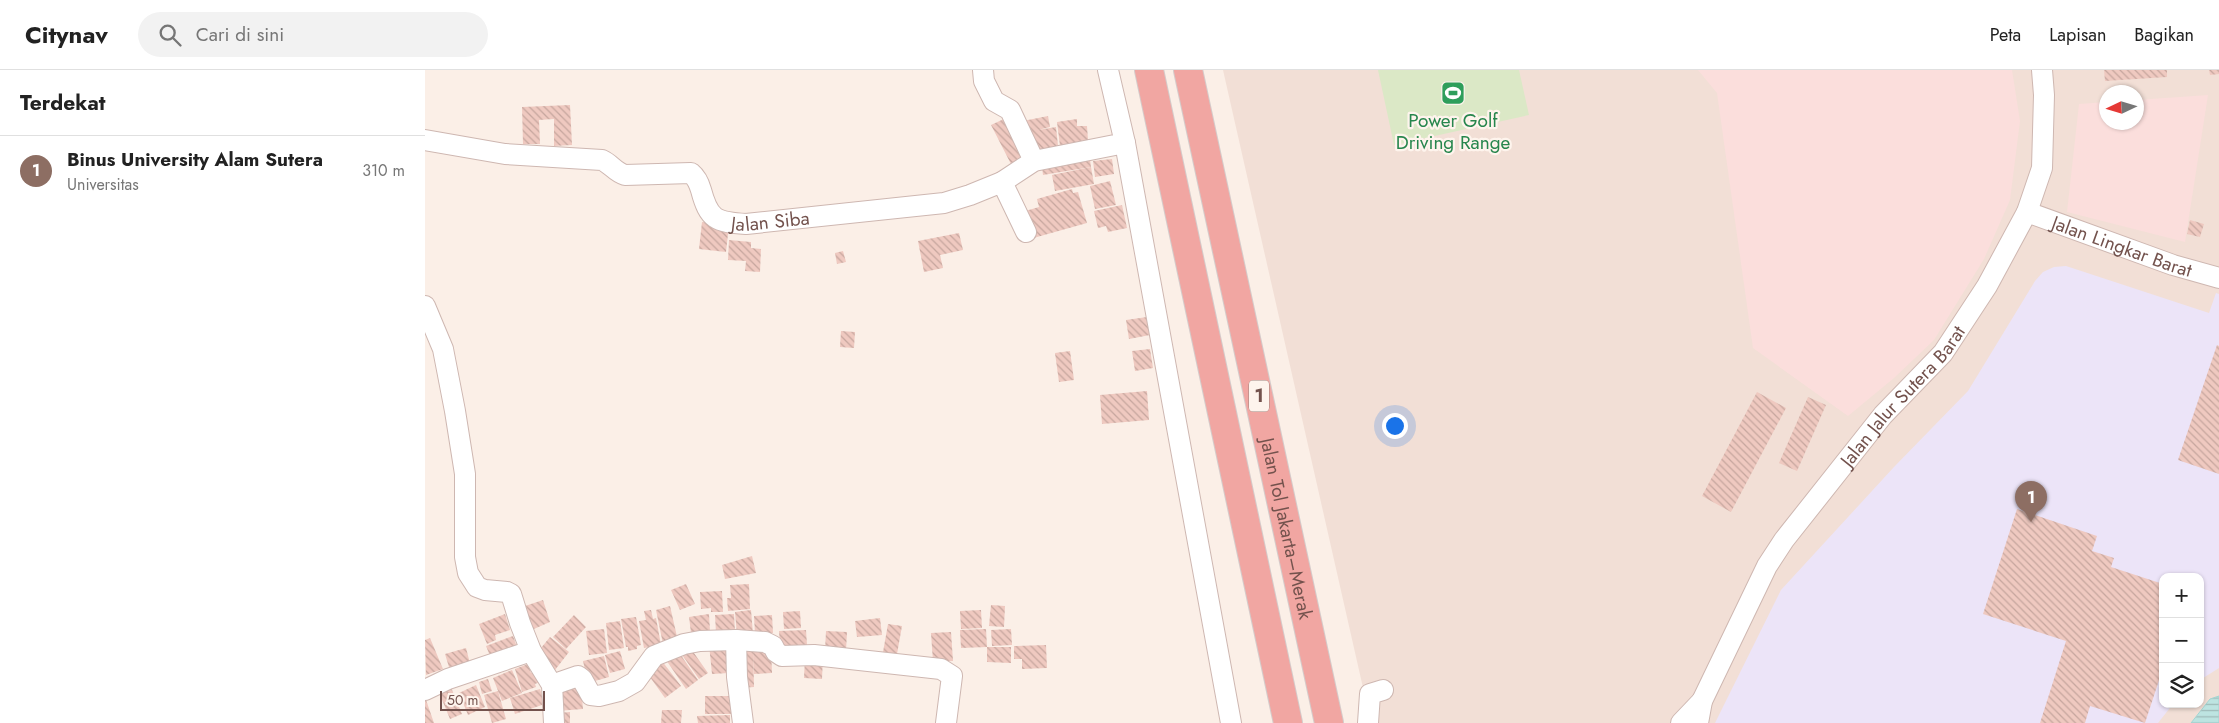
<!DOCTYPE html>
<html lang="id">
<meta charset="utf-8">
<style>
:root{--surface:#fff;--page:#f2f2f2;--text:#222;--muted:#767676;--line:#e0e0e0;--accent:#dd5554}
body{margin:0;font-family:Jost,sans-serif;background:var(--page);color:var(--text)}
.controls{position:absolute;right:15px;bottom:15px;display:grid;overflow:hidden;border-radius:10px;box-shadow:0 1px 4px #0004}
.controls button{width:45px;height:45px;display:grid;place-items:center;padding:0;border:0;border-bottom:1px solid var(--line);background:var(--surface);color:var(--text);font:25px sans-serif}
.compass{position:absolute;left:1674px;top:15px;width:45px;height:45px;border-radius:50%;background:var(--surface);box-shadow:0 1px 4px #0004;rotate:266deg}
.scale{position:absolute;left:15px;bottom:12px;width:105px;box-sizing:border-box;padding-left:5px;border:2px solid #73524d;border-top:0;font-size:14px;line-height:18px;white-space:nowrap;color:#73524d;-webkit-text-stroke:4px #fef4ed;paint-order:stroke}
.you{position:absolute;left:969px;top:355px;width:18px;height:18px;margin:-12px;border:4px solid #fff;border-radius:50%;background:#1a73e8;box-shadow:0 0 0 8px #1a73e833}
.badge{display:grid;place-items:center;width:32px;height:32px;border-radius:50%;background:var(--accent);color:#fff;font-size:16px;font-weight:700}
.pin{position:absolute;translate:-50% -41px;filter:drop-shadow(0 1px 2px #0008)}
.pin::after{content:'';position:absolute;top:26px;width:18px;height:15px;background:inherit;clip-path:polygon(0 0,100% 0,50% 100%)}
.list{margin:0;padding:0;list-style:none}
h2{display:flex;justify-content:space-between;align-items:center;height:65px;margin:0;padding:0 20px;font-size:21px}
h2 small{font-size:16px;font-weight:400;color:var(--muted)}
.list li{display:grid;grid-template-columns:32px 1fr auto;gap:15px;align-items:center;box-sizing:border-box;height:70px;padding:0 20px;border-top:1px solid var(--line)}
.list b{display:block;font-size:19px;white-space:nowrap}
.list p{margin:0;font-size:16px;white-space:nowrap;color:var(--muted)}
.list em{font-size:16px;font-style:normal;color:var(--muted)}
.icon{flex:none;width:28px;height:28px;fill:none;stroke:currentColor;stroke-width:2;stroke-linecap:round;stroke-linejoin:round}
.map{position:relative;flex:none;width:1794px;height:653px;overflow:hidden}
header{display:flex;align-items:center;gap:30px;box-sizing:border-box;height:70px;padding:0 25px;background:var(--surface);border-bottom:1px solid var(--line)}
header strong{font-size:24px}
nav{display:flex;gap:28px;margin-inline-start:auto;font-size:18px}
.search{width:350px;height:45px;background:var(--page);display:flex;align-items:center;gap:12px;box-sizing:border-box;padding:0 18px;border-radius:28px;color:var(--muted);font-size:19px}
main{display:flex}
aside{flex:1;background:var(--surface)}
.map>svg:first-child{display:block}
.residential{fill:#f2dfd6;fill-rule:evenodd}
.commercial{fill:#fbdedc}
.education{fill:#ece4f8}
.park{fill:#dbe8c6}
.water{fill:url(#water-rules);stroke:#a3d5d2}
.building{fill:url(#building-back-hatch)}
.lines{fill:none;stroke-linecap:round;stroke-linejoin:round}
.minor-casing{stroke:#ceb7b1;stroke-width:22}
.highway-casing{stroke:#d5cbca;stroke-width:30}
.minor{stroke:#fff;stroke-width:20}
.highway{stroke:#f1a6a2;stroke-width:28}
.labels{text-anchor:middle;stroke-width:4.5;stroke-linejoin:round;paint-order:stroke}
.shield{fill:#fef4ed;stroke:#9d837d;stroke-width:1}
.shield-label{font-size:18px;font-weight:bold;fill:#73524d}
.leisure-label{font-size:19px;fill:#27864d;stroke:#fef4ed}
.street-label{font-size:19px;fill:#73524d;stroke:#fef4ed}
</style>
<header>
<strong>Citynav</strong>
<div class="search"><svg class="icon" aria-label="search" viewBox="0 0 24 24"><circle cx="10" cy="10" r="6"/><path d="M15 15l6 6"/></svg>Cari di sini</div>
<nav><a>Peta</a><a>Lapisan</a><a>Bagikan</a></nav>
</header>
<main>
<aside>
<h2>Terdekat<small></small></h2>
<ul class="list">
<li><span class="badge" style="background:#8d6e63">1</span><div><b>Binus University Alam Sutera</b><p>Universitas</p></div><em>310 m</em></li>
</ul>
</aside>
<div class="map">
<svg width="1794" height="653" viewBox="0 0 1794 653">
<defs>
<pattern id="water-rules" width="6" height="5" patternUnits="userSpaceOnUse" patternTransform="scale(1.25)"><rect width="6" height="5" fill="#bde4e1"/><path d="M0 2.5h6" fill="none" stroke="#9ebbb9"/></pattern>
<pattern id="building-back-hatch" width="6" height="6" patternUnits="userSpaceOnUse" patternTransform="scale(1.25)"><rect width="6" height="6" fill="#efc9c0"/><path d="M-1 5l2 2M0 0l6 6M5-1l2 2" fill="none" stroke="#c6a69e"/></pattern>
</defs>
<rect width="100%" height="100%" fill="#fbefe7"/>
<path class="residential" d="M798,0H1794V653H946ZM1682,22H1712V52H1682ZM1738,507H1775V634H1738Z"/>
<path class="commercial" d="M1273,0H1587L1595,51L1585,130L1559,189L1509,270L1469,308L1423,346L1328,278L1292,23Z
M1783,25L1760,172L1642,142L1654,34L1681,32L1682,52H1712V30Z"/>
<path class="education" d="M1641,196L1784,243L1791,223L1794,224V598L1775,610V507H1738V634H1748L1733,653H1290L1356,520L1469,397L1543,321L1610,211L1618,202L1629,197Z"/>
<path class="park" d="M953,0H1094L1104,45L969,75Z"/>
<path class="water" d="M1794,626V653H1766L1785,629Z"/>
<path class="building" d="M1679,0H1742V7L1680,11Z
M1784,0H1794V4L1785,5Z
M145,35L147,75L129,76V49L114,50L115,74H98L97,37Z
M623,46L625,57L613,60L631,57L634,85L610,89L598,51Z
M583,47L604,87L587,96L566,55Z
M652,49V56H662L663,70L655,71L657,81L636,84L632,52Z
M664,82L666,97L618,105L616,90Z
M687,89L689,104L670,107L668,91Z
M666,97L669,114L630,121L627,105Z
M685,111L691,135L670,139L665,116Z
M647,119L648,123L653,122L662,153L605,169L597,142L614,137L612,129Z
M697,135L702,158L683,162L681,156L673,158L669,141Z
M1765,150L1779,154L1775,167L1762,164Z
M277,152L304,155L301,182L274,179Z
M534,163L538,180L515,185L518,198L499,202L493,171Z
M304,170L326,172V178L336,179L335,202L320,201L321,191L303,190Z
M418,181L421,192L412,194L410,183Z
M722,247L725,265L704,269L701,250Z
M416,261L430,262L429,278L415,277Z
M1792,275L1794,276V404L1753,390Z
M725,279L728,298L710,301L707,281Z
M645,281L649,310L634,312L630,283Z
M722,321L724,350L677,354L675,325Z
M1332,322L1361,338L1306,442L1277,426Z
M1383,327L1401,335L1372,401L1354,393Z
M1592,439L1672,466L1667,481L1689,488L1686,497L1738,514V598L1720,653L1665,636L1660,653H1615L1641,571L1558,544Z
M327,486L331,503L300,509L297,495Z
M261,514L270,534L255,540L246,520Z
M324,514L325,539L303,541L302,528H306L305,515Z
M297,521L298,542H286V538L276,539L275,522Z
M118,530L125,552L102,562L94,538Z
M566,535L580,536L579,557L564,556Z
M245,536L253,571L238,574L231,540Z
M226,540L228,549L231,548L236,575L219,578L214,551L221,550L219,541Z
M326,540L328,564L312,565L310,542Z
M556,540L557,558L536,559L535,541Z
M375,541L376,558L359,559L358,542Z
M80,544L85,560L70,565L71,570L62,574L54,554Z
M284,544L285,561L266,563L264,547Z
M309,544L310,562L291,563L290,545Z
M149,545L161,557L141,579L128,567Z
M347,545L348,563L330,564L329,546Z
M211,547L216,575L212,576V579L203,581V577H201L196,549Z
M455,548L457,565L432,567L430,551Z
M195,551L199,578L184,580L181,553Z
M463,554L477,556L472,584L458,582Z
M179,559L182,583L164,585L161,561Z
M561,559L562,577L536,578L535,560Z
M586,559L587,575L567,576L566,560Z
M381,560L382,575L355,576L354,561Z
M401,561L422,562L421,581L400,580Z
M526,562L528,591L508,592L506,563Z
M88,566L94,583L68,593L61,576Z
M125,567L144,582L130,600L111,584Z
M5,568L18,599L1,605L0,570Z
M301,573L304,603L287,604L284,574Z
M621,575L622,598L597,599V589H589V576Z
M264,576L283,603L274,609L255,582Z
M314,577H328L329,617L315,618Z
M562,577H586V593L562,592Z
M41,578L47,601L27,607L20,584Z
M251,578L273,610L261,619L239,587Z
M328,578H346L347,603L329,604Z
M195,581L200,599L185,603L180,585Z
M179,586L184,607L163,613L158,591Z
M380,586L398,587L397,609L379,608Z
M237,591L256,616L240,628L222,603Z
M103,594L106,603L112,601L115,612L110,614L111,617L97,622L90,599Z
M87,600L97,623L77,631L68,608Z
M63,609L67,621L57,624L54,612Z
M138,612L156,617L158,639L132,641Z
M25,615L37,644L25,649L13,620Z
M51,615L60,637L43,645L34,623Z
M115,619L120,634L90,644L85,628Z
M73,621L81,649L67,653L59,625Z
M280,626H307V644H280Z
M0,627L9,653H0Z
M237,640H257L256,653H236Z
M145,642V653H133V643Z
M305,645V653H273L272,646Z"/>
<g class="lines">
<g class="minor-casing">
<g id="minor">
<path d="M558,0L559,11L569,31L585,40L609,91"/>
<path id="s1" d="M0,70L80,84L177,90C186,94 190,102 200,105L266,103C272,108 274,113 276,120C284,150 291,152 321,154L519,133L545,125L577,112L609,91L700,73L683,0"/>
<path d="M700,73L806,653"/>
<path d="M577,112L601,162"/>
<path id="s2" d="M1602,142L1748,195L1794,208"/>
<path d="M0,236L18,279L30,341L40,404V487L43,503L52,517L60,520L82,522L86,524L95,553L106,581L127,615L129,653"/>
<path d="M311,570L312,607L318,653"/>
<path d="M127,615L153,606L157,609L166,625L174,626L194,621L210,612L229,586L259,574L275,571L311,570L340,572L348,576L351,582L357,586L389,585L516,599L527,606L521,653"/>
<path d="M0,620L23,609L106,581"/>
<path d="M943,653L945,624L958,620"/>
<path d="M1256,653L1277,631"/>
<path id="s3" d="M1273,653L1277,631L1342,496L1359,470L1458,345L1518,283L1562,216L1602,142L1617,98L1619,25L1617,0"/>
</g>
</g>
<g class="highway-casing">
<g id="highway">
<path d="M724,0L863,653"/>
<path id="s4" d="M763,0L904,653"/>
</g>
</g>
<use href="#minor" class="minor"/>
<use href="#highway" class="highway"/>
</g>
<defs>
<g id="stadium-square" transform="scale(1.25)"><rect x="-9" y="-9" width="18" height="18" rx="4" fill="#2e9e5b" stroke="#fef4ed"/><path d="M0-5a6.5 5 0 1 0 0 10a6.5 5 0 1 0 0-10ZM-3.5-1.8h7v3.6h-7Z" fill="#fff"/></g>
</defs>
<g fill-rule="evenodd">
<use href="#stadium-square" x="1028" y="23"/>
</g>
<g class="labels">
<rect class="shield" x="824" y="310.5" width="20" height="31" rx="4"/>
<g class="shield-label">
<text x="834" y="332">1</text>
</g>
<g class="leisure-label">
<text x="1028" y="57">Power Golf<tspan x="1028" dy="22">Driving Range</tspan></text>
</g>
<g class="street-label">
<text dy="7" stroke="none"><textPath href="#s1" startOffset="380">Jalan Siba</textPath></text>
<text dy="7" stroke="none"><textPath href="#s2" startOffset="101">Jalan Lingkar Barat</textPath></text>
<text dy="7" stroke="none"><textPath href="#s3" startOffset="390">Jalan Jalur Sutera Barat</textPath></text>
<text dy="7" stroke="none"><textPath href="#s4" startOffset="469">Jalan Tol Jakarta–Merak</textPath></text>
</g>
</g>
</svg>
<div class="controls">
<button>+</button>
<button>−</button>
<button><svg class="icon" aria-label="layers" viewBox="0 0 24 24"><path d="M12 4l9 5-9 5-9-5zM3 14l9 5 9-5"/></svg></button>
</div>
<svg class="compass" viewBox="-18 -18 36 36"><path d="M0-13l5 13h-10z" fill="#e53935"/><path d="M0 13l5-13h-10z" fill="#767676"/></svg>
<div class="scale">50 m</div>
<div class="you"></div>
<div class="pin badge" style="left:1606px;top:452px;background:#8d6e63">1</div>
</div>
</main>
